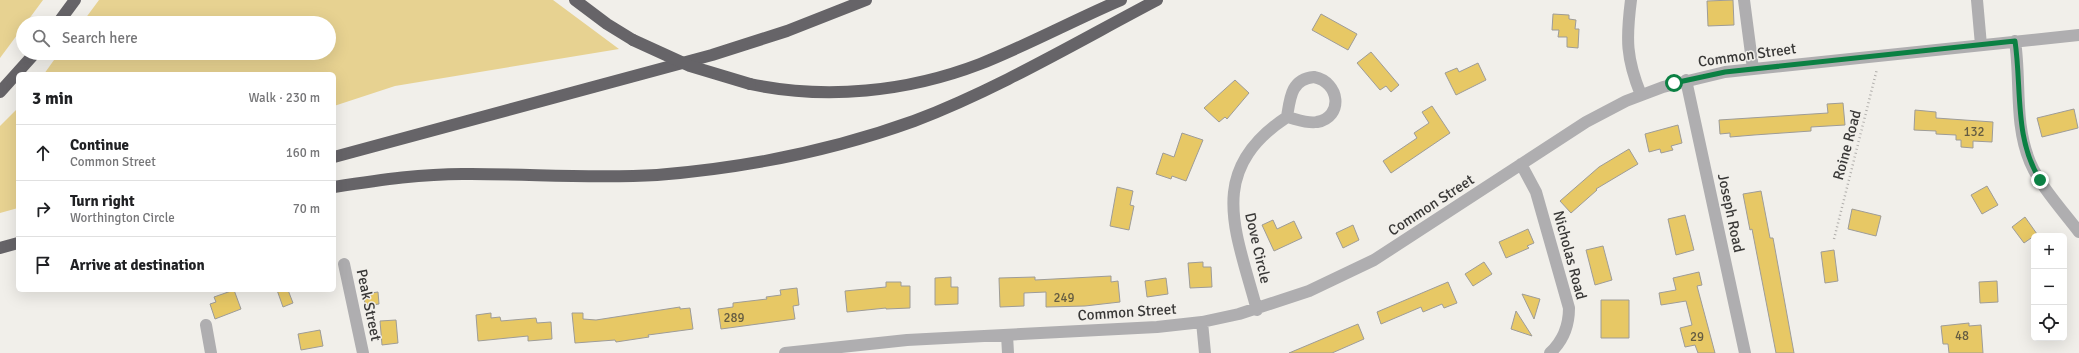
<!DOCTYPE html>
<meta charset="utf-8">
<style>
:root{--surface:#fff;--page:#f6f6f6;--text:#202124;--muted:#757577;--line:#e0e0e0}
body{margin:0;font-family:Signika,sans-serif;background:var(--page);color:var(--text)}
.controls{position:absolute;right:12px;bottom:12px;display:grid;overflow:hidden;border-radius:6px;box-shadow:0 4px 16px #0002}
.controls button{width:36px;height:36px;display:grid;place-items:center;padding:0;border:0;border-bottom:1px solid var(--line);background:var(--surface);color:var(--text);font:20px sans-serif}
.stop{position:absolute;width:12px;height:12px;margin:-9px;border:3px solid #0b8043;border-radius:50%;background:#fff}
.stop.end{background:#0b8043;border-color:#fff;box-shadow:0 1px 4px #0008}
.list{margin:0;padding:0;list-style:none}
h2{display:flex;justify-content:space-between;align-items:center;height:52px;margin:0;padding:0 16px;font-size:17px}
h2 small{font-size:13px;font-weight:400;color:var(--muted)}
.list li{display:grid;grid-template-columns:26px 1fr auto;gap:12px;align-items:center;box-sizing:border-box;height:56px;padding:0 16px;border-top:1px solid var(--line)}
.list b{display:block;font-size:15px;white-space:nowrap}
.list p{margin:0;font-size:13px;white-space:nowrap;color:var(--muted)}
.list em{font-size:13px;font-style:normal;color:var(--muted)}
.icon{flex:none;width:22px;height:22px;fill:none;stroke:currentColor;stroke-width:2;stroke-linecap:round;stroke-linejoin:round}
.map{position:relative;flex:none;width:2079px;height:353px;overflow:hidden}
.search{position:absolute;background:var(--surface);box-shadow:0 4px 16px #0002;left:16px;top:16px;width:320px;height:44px;display:flex;align-items:center;gap:10px;box-sizing:border-box;padding:0 14px;border-radius:22px;color:var(--muted);font-size:15px}
.panel{position:absolute;background:var(--surface);box-shadow:0 4px 16px #0002;left:16px;top:72px;width:320px;height:220px;border-radius:6px}
.map>svg:first-child{display:block}
.green{fill:#e7d291}
.building{fill:#e7c865;stroke:#9e9c98}
.lines{fill:none;stroke-linecap:round;stroke-linejoin:round}
.path{stroke:#b1afac;stroke-width:2.5;stroke-dasharray:1 3;stroke-linecap:butt}
.minor{stroke:#afaeb0;stroke-width:12}
.highway{stroke:#666468;stroke-width:12}
.highway-bridge{stroke:#666468;stroke-width:12}
.route{stroke:#0b8043;stroke-width:5}
.labels{text-anchor:middle;stroke-width:3;stroke-linejoin:round;paint-order:stroke}
.number-label{font-size:13px;fill:#645c42}
.street-label{font-size:15px;fill:#393837;stroke:#f1efea}
</style>
<div class="map">
<svg width="2079" height="353" viewBox="0 0 2079 353">
<rect width="100%" height="100%" fill="#f1efea"/>
<path class="green" d="M0,0H43L26,23H23V27L0,58Z
M99,0H553L619,49L395,86L334,106V74H44L59,53H329V23H82Z
M18,108V208L0,213V126Z"/>
<path class="building" d="M1733,0L1734,25L1708,26L1707,1Z
M1321,14L1357,34L1348,50L1312,30Z
M1553,14L1569,15V19L1576,20L1575,29H1579L1578,48L1567,47V37H1558L1559,30H1552Z
M1371,52L1399,85L1391,92L1386,86L1380,90L1357,63Z
M1478,63L1486,80L1456,95L1445,73L1457,68L1459,72Z
M1235,80L1249,93L1227,119L1225,117L1219,122L1204,108Z
M1843,103L1845,125L1811,127V131L1754,135L1730,137V133L1720,134L1719,120L1828,113L1827,104Z
M1432,106L1450,133L1391,173L1383,161L1417,138L1414,133L1429,123L1422,112Z
M2074,109L2078,128L2042,137L2037,118Z
M1915,110L1936,112V118L1993,122L1992,142L1973,141V148L1961,147V140H1956V135L1936,134V131L1914,130Z
M1678,125L1682,143L1671,146L1673,150L1661,153L1660,149L1649,152L1645,134Z
M1182,133L1203,140L1186,181L1172,176L1171,179L1156,174L1163,153L1174,157Z
M1629,149L1638,164L1596,189L1597,190L1571,213L1560,201L1599,167Z
M1987,186L1998,205L1982,214L1971,195Z
M1117,187L1133,191L1130,205L1134,206L1129,230L1110,226Z
M1761,191L1770,238H1773L1794,353H1776L1752,229L1750,230L1743,194Z
M1852,209L1881,216L1876,236L1848,229Z
M1685,215L1694,250L1676,255L1668,219Z
M2025,217L2037,234L2024,243L2012,227Z
M1273,220L1277,229L1294,221L1302,238L1274,251L1262,225Z
M1353,225L1359,240L1343,248L1336,233Z
M1528,229L1534,243L1527,246L1529,248L1506,258L1499,242Z
M1603,246L1612,280L1595,285L1586,250Z
M1834,250L1838,281L1825,283L1821,252Z
M1203,262V267H1211L1212,287L1190,288L1188,263Z
M1484,262L1492,274L1473,286L1465,274Z
M1699,272L1702,285L1697,286L1715,353H1698L1695,345L1685,347L1680,328L1692,325L1686,301L1661,305L1659,293L1676,290L1673,278Z
M1111,276V282L1118,281L1120,302L1085,306L1046,307V292L1024,293V306L1000,307L999,278L1035,277V280Z
M951,277V287H958V304L935,305V278Z
M1166,278L1168,294L1147,297L1145,281Z
M1997,281L1998,302L1980,303L1979,282Z
M886,282H901V286H910V308L886,309V308L847,312L845,291L886,287Z
M1448,282L1457,303L1444,308L1442,304L1423,312L1421,307L1381,324L1377,312Z
M797,288L799,305L793,306L795,319L721,329L718,309L733,307V303L767,299L766,297L781,295L780,290Z
M234,290L241,309L215,319L210,304L216,302L214,297Z
M277,290H288L293,303L283,307Z
M378,292L379,304L365,306L364,294Z
M1522,294L1540,299L1534,319Z
M1601,300H1629V338H1601Z
M680,307V309L690,308L693,329L648,335L649,337L616,342L615,340L575,343L572,313H583V319L596,320Z
M1516,311L1532,336L1511,329Z
M491,313V318L500,317L501,321L536,318L537,323L551,322L552,339L528,341V336L478,341L476,315Z
M396,320L398,343L382,345L380,321Z
M1969,323V326L1981,325L1983,353H1949L1948,344H1943L1941,326Z
M1358,324L1364,339L1332,353H1289Z
M320,330L323,346L301,350L298,334Z"/>
<g class="lines">
<path class="path" d="M1834,239L1877,69"/>
<path class="minor" d="M1631,0C1626,39 1626,58 1641,95
M1744,0L1753,69
M1977,0L1981,45
M2015,41C2021,81 2014,124 2030,162C2040,186 2063,211 2079,232
M1314,77C1340,82 1344,117 1317,122C1308,124 1296,119 1287,117C1290,98 1291,79 1314,77Z
M1686,80L1745,353
M1521,164L1536,192L1569,308C1569,326 1563,341 1550,353
M344,264L363,353
M1257,310C1236,231 1205,171 1287,117
M1202,322L1205,353
M206,325L211,353
M1007,335L1008,353
M785,353L907,340L1157,327L1202,322L1239,314L1309,291L1374,260L1586,122L1626,101L1663,87L1725,72L2079,35"/>
<path class="highway" d="M575,0L607,24L633,40
M58,23L75,0
M750,84C826,100 907,92 980,64C1028,45 1074,20 1121,0
M0,92L35,53
M334,157L712,55L787,31L866,0
M334,187C379,180 425,173 471,174C533,174 595,179 657,175C744,168 831,151 914,121C998,89 1077,42 1157,0
M0,248L18,243"/>
<path class="highway-bridge" d="M633,40L690,66L750,84"/>
</g>
<g class="lines">
<path class="route" d="M1674,83L1725,72L2015,41C2022,89 2014,138 2040,180"/>
</g>
<g class="labels">
<g class="number-label">
<text x="1974" y="136">132</text>
<text x="1064" y="302">249</text>
<text x="734" y="322">289</text>
<text x="1962" y="340">48</text>
<text x="1697" y="341">29</text>
</g>
<g class="street-label">
<text transform="translate(1747 55) rotate(-8)" y="5">Common Street</text>
<text transform="translate(1847 145) rotate(-75)" y="5">Roine Road</text>
<text transform="translate(1431 205) rotate(-33)" y="5">Common Street</text>
<text transform="translate(1731 213) rotate(78)" y="5">Joseph Road</text>
<text transform="translate(1258 248) rotate(77)" y="5">Dove Circle</text>
<text transform="translate(1570 255) rotate(75)" y="5">Nicholas Road</text>
<text transform="translate(369 305) rotate(78)" y="5">Peak Street</text>
<text transform="translate(1127 312) rotate(-4)" y="5">Common Street</text>
</g>
</g>
</svg>
<div class="controls">
<button>+</button>
<button>−</button>
<button><svg class="icon" aria-label="locate" viewBox="0 0 24 24"><circle cx="12" cy="12" r="6"/><path d="M12 2v4M12 18v4M2 12h4M18 12h4"/></svg></button>
</div>
<div class="stop" style="left:1674px;top:83px"></div>
<div class="stop end" style="left:2040px;top:180px"></div>
<div class="search"><svg class="icon" aria-label="search" viewBox="0 0 24 24"><circle cx="10" cy="10" r="6"/><path d="M15 15l6 6"/></svg>Search here</div>
<section class="panel">
<h2>3 min<small>Walk · 230 m</small></h2>
<ul class="list">
<li><svg class="icon" aria-label="ahead" viewBox="0 0 24 24"><path d="M12 20V5M6 11l6-6 6 6"/></svg><div><b>Continue</b><p>Common Street</p></div><em>160 m</em></li>
<li><svg class="icon" aria-label="right" viewBox="0 0 24 24"><path d="M7 20v-9h11M14 6l5 5-5 5"/></svg><div><b>Turn right</b><p>Worthington Circle</p></div><em>70 m</em></li>
<li><svg class="icon" aria-label="arrive" viewBox="0 0 24 24"><path d="M6 21V4h12l-3 4 3 4H6"/></svg><div><b>Arrive at destination</b></div></li>
</ul>
</section>
</div>
